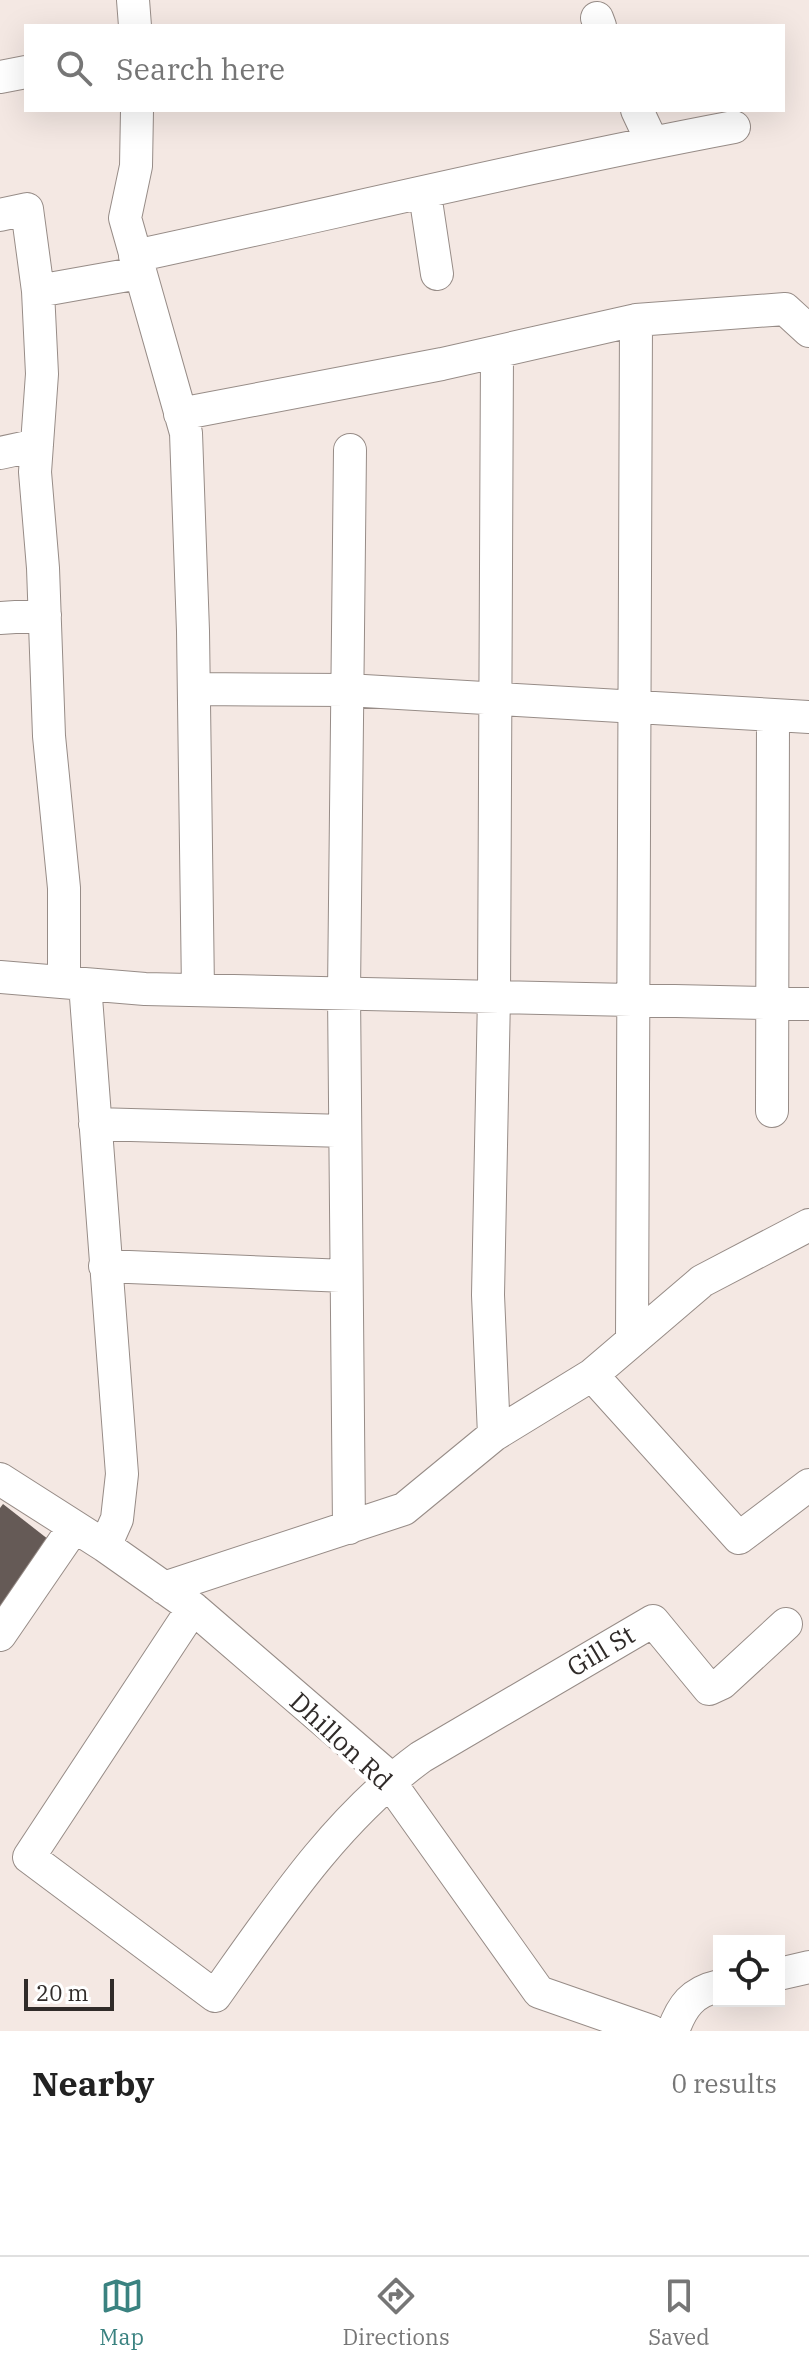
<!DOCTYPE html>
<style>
:root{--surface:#fff;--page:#f6f6f6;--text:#222;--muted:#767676;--line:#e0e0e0;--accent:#3a8280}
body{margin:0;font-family:"IBM Plex Serif",serif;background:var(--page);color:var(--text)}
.controls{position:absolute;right:24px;bottom:24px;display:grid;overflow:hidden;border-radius:0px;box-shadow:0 8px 32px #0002}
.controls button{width:72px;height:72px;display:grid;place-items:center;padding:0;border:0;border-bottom:2px solid var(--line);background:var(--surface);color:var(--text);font:40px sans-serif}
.scale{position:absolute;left:24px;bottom:20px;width:90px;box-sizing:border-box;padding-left:8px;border:4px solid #302b29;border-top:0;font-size:22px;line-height:28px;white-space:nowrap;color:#302b29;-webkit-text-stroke:6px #fff;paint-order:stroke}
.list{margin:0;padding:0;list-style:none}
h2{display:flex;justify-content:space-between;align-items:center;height:104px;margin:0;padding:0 32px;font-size:34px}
h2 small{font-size:26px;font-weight:400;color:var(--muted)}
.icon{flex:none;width:44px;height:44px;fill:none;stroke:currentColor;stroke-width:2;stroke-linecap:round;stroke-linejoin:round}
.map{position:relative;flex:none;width:809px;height:2031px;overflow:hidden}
.search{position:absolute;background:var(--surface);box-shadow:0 8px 32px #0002;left:24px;right:24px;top:24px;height:88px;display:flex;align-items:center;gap:20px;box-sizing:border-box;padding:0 28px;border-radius:0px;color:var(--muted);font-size:30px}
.sheet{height:224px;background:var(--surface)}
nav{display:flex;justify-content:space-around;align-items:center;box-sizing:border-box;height:112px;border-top:2px solid var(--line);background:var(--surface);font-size:22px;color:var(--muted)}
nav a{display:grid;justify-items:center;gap:4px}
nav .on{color:var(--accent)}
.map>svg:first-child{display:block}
.building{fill:#655a56}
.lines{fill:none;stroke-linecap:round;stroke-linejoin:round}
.street-casing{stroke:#978c87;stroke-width:34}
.street{stroke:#fff;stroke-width:32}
.labels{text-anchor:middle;stroke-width:8;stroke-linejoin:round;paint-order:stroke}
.street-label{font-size:26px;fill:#302b29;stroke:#fff}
</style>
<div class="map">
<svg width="809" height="2031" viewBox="0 0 809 2031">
<rect width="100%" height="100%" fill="#f4e8e3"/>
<path class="building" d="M3,1504L53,1543L0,1618V1508Z"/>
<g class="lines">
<g class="street-casing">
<path id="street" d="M133,0L135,26
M597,18L600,26
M0,77L26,72
M137,110L136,166L125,218L186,433L193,631L198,990
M637,110L652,142
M425,194L437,274
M0,215L27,209L38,291
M135,256C335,213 533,165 734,127
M180,414L442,364L636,320L785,309L809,331
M0,453L37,445
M0,618L45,615
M194,689L347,690L809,717
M0,977L145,989L809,1004
M64,982V888L49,736L43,568L35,472L42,374L38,291L139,273
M85,984L122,1474L117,1519L105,1546
M772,1111L773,715
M95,1124L345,1131
M105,1266L346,1276
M632,1341L636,320
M592,1375L739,1538L809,1485
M494,1435L488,1295L494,996L497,352
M0,1479L105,1546L193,1608L381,1770L539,1992L651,2031
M349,1528L344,993L350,450
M164,1588L404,1509L494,1435L592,1375L702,1281L809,1225
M193,1608L29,1857L215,1996C276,1910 335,1820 421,1757L653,1621L709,1689L722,1683L786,1624
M0,1635L74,1527
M779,1974L809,1967
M673,2031C682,2006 692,1992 719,1986"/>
</g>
<use href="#street" class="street"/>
</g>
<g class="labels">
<g class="street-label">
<text transform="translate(601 1651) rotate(-31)" y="9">Gill St</text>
<text transform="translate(341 1741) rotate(43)" y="9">Dhillon Rd</text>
</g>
</g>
</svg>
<div class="controls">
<button><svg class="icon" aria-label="locate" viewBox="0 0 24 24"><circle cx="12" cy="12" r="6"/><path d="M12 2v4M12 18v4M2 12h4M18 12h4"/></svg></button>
</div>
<div class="scale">20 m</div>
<div class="search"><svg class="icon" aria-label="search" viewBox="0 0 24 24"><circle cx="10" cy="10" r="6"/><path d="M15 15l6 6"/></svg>Search here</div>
</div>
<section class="sheet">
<h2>Nearby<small>0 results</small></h2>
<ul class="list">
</ul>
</section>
<nav>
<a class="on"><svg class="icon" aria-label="map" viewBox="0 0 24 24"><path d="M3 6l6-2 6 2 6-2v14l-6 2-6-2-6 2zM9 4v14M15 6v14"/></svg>Map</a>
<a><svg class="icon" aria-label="directions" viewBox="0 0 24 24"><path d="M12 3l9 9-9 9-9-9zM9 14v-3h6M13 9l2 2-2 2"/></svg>Directions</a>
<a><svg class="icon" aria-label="saved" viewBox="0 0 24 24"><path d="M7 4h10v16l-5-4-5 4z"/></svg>Saved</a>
</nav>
